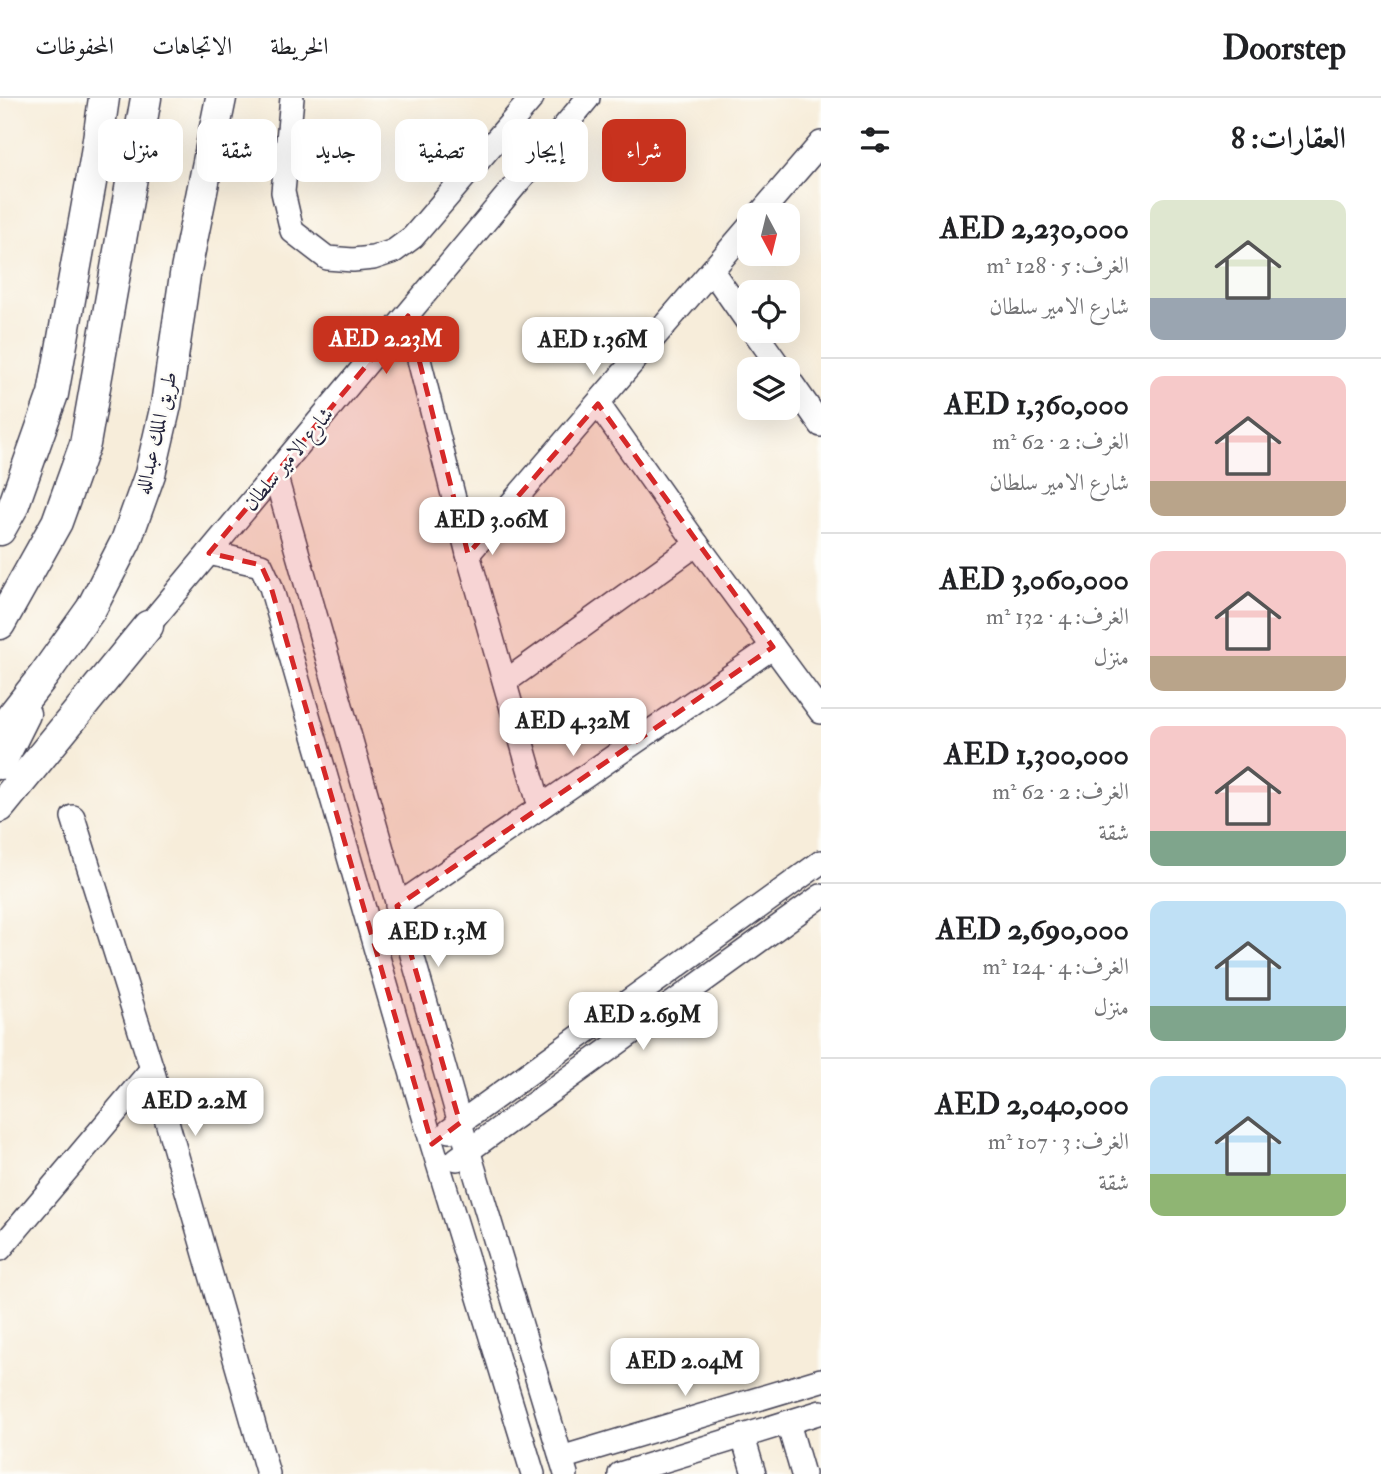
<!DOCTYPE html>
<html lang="ar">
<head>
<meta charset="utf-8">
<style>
  :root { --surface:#fff; --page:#f6f6f6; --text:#202124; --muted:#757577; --line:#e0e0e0; --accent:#c8321e }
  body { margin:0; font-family:"IM FELL Double Pica",Amiri,serif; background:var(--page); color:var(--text); direction:rtl; height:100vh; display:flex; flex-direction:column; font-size:26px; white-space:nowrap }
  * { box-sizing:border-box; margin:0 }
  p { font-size:23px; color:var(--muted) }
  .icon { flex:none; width:38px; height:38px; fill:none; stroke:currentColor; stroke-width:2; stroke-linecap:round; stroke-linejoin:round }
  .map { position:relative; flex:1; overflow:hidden; direction:ltr }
  .details { display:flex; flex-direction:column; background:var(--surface); width:560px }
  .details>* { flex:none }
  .guide { position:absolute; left:21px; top:21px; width:665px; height:63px; direction:rtl; display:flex; gap:14px }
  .needle { width:46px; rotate:173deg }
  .buttons { position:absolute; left:737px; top:105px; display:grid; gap:14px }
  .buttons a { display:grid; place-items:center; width:63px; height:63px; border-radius:14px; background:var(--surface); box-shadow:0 7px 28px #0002; font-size:35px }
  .price { position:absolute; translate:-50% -60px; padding:0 16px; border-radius:14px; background:#fff; color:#222; font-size:23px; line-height:46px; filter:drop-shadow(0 2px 4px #0008) }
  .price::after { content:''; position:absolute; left:50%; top:42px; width:21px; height:16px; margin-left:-10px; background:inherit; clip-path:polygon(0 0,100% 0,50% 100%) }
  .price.on { background:var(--accent); color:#fff }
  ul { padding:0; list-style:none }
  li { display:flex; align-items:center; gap:21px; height:175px; padding:0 35px }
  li+li { border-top:2px solid var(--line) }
  li span { display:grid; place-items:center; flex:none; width:196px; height:140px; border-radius:14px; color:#555 }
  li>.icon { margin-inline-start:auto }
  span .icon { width:84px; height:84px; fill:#fffc; stroke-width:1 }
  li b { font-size:30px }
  h2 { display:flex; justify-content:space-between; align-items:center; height:84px; padding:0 35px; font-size:30px }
  .pill { padding:0 24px; border-radius:14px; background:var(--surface); box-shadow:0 7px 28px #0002; font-size:24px; line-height:63px }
  .pill.on { background:var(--accent); color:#fff }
  header { display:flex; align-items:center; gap:42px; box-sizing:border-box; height:98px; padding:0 35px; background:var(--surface); border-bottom:2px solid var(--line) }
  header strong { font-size:33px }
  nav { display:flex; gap:38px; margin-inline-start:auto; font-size:24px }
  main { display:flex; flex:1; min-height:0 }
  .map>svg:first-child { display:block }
</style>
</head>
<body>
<header>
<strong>Doorstep</strong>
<nav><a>الخريطة</a><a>الاتجاهات</a><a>المحفوظات</a></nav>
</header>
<main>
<section class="details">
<h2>العقارات: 8<svg class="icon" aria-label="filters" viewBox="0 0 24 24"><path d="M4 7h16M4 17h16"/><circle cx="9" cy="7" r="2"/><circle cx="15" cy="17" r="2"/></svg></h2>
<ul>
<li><span style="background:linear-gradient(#dfe7d0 70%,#9aa5b1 0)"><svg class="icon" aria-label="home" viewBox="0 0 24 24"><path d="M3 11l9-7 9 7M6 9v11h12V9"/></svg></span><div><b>AED 2,230,000</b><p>الغرف: 5 · 128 m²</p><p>شارع الامير سلطان</p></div></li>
<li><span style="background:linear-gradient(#f6c9c9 75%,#b9a48a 0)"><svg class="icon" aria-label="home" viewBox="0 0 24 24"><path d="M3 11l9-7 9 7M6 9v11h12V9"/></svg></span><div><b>AED 1,360,000</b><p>الغرف: 2 · 62 m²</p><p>شارع الامير سلطان</p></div></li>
<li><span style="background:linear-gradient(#f6c9c9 75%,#b9a48a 0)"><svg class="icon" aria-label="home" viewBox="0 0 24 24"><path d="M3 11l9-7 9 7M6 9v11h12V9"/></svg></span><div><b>AED 3,060,000</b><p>الغرف: 4 · 132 m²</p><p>منزل</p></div></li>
<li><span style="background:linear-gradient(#f6c9c9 75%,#7fa58c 0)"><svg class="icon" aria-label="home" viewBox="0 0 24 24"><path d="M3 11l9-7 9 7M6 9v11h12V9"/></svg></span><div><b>AED 1,300,000</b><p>الغرف: 2 · 62 m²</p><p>شقة</p></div></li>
<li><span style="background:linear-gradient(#bfe0f5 75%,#7fa58c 0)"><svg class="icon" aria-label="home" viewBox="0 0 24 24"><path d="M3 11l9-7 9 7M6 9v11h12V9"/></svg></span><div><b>AED 2,690,000</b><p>الغرف: 4 · 124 m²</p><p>منزل</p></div></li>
<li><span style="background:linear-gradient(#bfe0f5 70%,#8fb573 0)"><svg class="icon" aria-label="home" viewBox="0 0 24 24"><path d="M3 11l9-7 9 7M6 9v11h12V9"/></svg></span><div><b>AED 2,040,000</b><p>الغرف: 3 · 107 m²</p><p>شقة</p></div></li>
</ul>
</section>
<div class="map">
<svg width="821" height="1376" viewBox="0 0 821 1376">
  <rect width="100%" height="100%" fill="#fdfcf7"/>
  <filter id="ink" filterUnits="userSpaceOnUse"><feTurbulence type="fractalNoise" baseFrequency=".0143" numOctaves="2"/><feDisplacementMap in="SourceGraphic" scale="14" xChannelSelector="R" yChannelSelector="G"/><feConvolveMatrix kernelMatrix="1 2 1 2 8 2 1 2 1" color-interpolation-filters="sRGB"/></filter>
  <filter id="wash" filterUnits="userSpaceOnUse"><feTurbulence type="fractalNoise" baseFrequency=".00686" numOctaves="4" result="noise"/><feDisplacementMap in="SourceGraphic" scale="28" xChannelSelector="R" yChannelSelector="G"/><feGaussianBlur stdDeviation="1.57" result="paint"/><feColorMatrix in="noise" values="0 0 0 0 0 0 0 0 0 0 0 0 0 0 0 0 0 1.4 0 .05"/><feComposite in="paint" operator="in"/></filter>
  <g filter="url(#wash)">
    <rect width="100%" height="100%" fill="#f7edda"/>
  </g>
  <g filter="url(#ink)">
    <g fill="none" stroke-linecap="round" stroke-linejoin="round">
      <defs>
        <g id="minor">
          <path d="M292,0L283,94L292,133L327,160L353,162L373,160L394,153L413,139L532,0"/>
          <path d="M759,117L821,45"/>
          <path d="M712,173L749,226"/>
          <path d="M408,218L468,456L540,709"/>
          <path d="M754,233L781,271"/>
          <path d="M788,280L821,327"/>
          <path d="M598,306L697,446L821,614"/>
          <path d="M275,376L460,1025L566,1376"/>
          <path d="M209,455L261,467L271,489L432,1046L533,1376"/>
          <path d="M468,456L749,129"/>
          <path d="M148,528L588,0"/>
          <path d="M505,584L697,446"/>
          <path d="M73,719L152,971L268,1376"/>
          <path d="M397,808L773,549"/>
          <path d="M449,1033L821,764"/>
          <path d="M457,1061L821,798"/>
          <path d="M0,1151L152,971"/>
          <path d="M788,1325L803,1376"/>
          <path d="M743,1339L754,1376"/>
          <path d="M561,1360L821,1282"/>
          <path d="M620,1376L821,1314"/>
        </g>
        <g id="major">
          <path d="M0,432L13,409L53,296L95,62L104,0"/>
          <path d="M0,526L57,424L85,346L146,0"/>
          <path d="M0,633L44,577L91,511L126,443L150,376L166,307L185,177L221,0"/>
          <path d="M0,666L25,616"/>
          <path d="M0,709L148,528"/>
        </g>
      </defs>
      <!-- minor casing -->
      <use href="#minor" stroke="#424053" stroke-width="26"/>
      <!-- major casing -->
      <use href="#major" stroke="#424053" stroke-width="33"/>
      <!-- minor -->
      <use href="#minor" stroke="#fff" stroke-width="23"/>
      <!-- major -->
      <use href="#major" stroke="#fff" stroke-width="30"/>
    </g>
  </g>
  <!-- marked area -->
  <path fill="#d62828" fill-opacity="0.2" stroke="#d62828" stroke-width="5" stroke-dasharray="14 9" stroke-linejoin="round" d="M408,218L468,456L598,306L773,549L397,808L460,1025L432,1046L271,489L261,467L209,455Z"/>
  <g text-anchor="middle" stroke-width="5" stroke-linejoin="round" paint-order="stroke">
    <!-- street labels -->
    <g font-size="21" fill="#22223b" stroke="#fdfcf7">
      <text transform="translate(156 335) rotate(-77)" y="7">طريق الملك عبدالله</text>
      <text transform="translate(288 361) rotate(-50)" y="7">شارع الامير سلطان</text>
    </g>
  </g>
</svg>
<div class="buttons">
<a><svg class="needle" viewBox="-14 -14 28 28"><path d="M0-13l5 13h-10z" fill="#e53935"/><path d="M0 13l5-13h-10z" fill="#757577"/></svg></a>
<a><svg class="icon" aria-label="locate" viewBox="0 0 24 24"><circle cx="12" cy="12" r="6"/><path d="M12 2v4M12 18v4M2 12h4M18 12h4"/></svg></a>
<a><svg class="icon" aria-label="layers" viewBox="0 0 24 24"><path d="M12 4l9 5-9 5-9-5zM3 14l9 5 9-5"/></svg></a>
</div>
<b class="price on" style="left:386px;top:278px">AED 2.23M</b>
<b class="price" style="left:593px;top:279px">AED 1.36M</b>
<b class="price" style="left:492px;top:459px">AED 3.06M</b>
<b class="price" style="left:573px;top:660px">AED 4.32M</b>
<b class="price" style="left:438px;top:871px">AED 1.3M</b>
<b class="price" style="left:643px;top:954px">AED 2.69M</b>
<b class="price" style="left:195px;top:1040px">AED 2.2M</b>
<b class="price" style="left:685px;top:1300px">AED 2.04M</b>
<div class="guide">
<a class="pill on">شراء</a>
<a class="pill">إيجار</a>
<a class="pill">تصفية</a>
<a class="pill">جديد</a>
<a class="pill">شقة</a>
<a class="pill">منزل</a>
</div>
</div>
</main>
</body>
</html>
